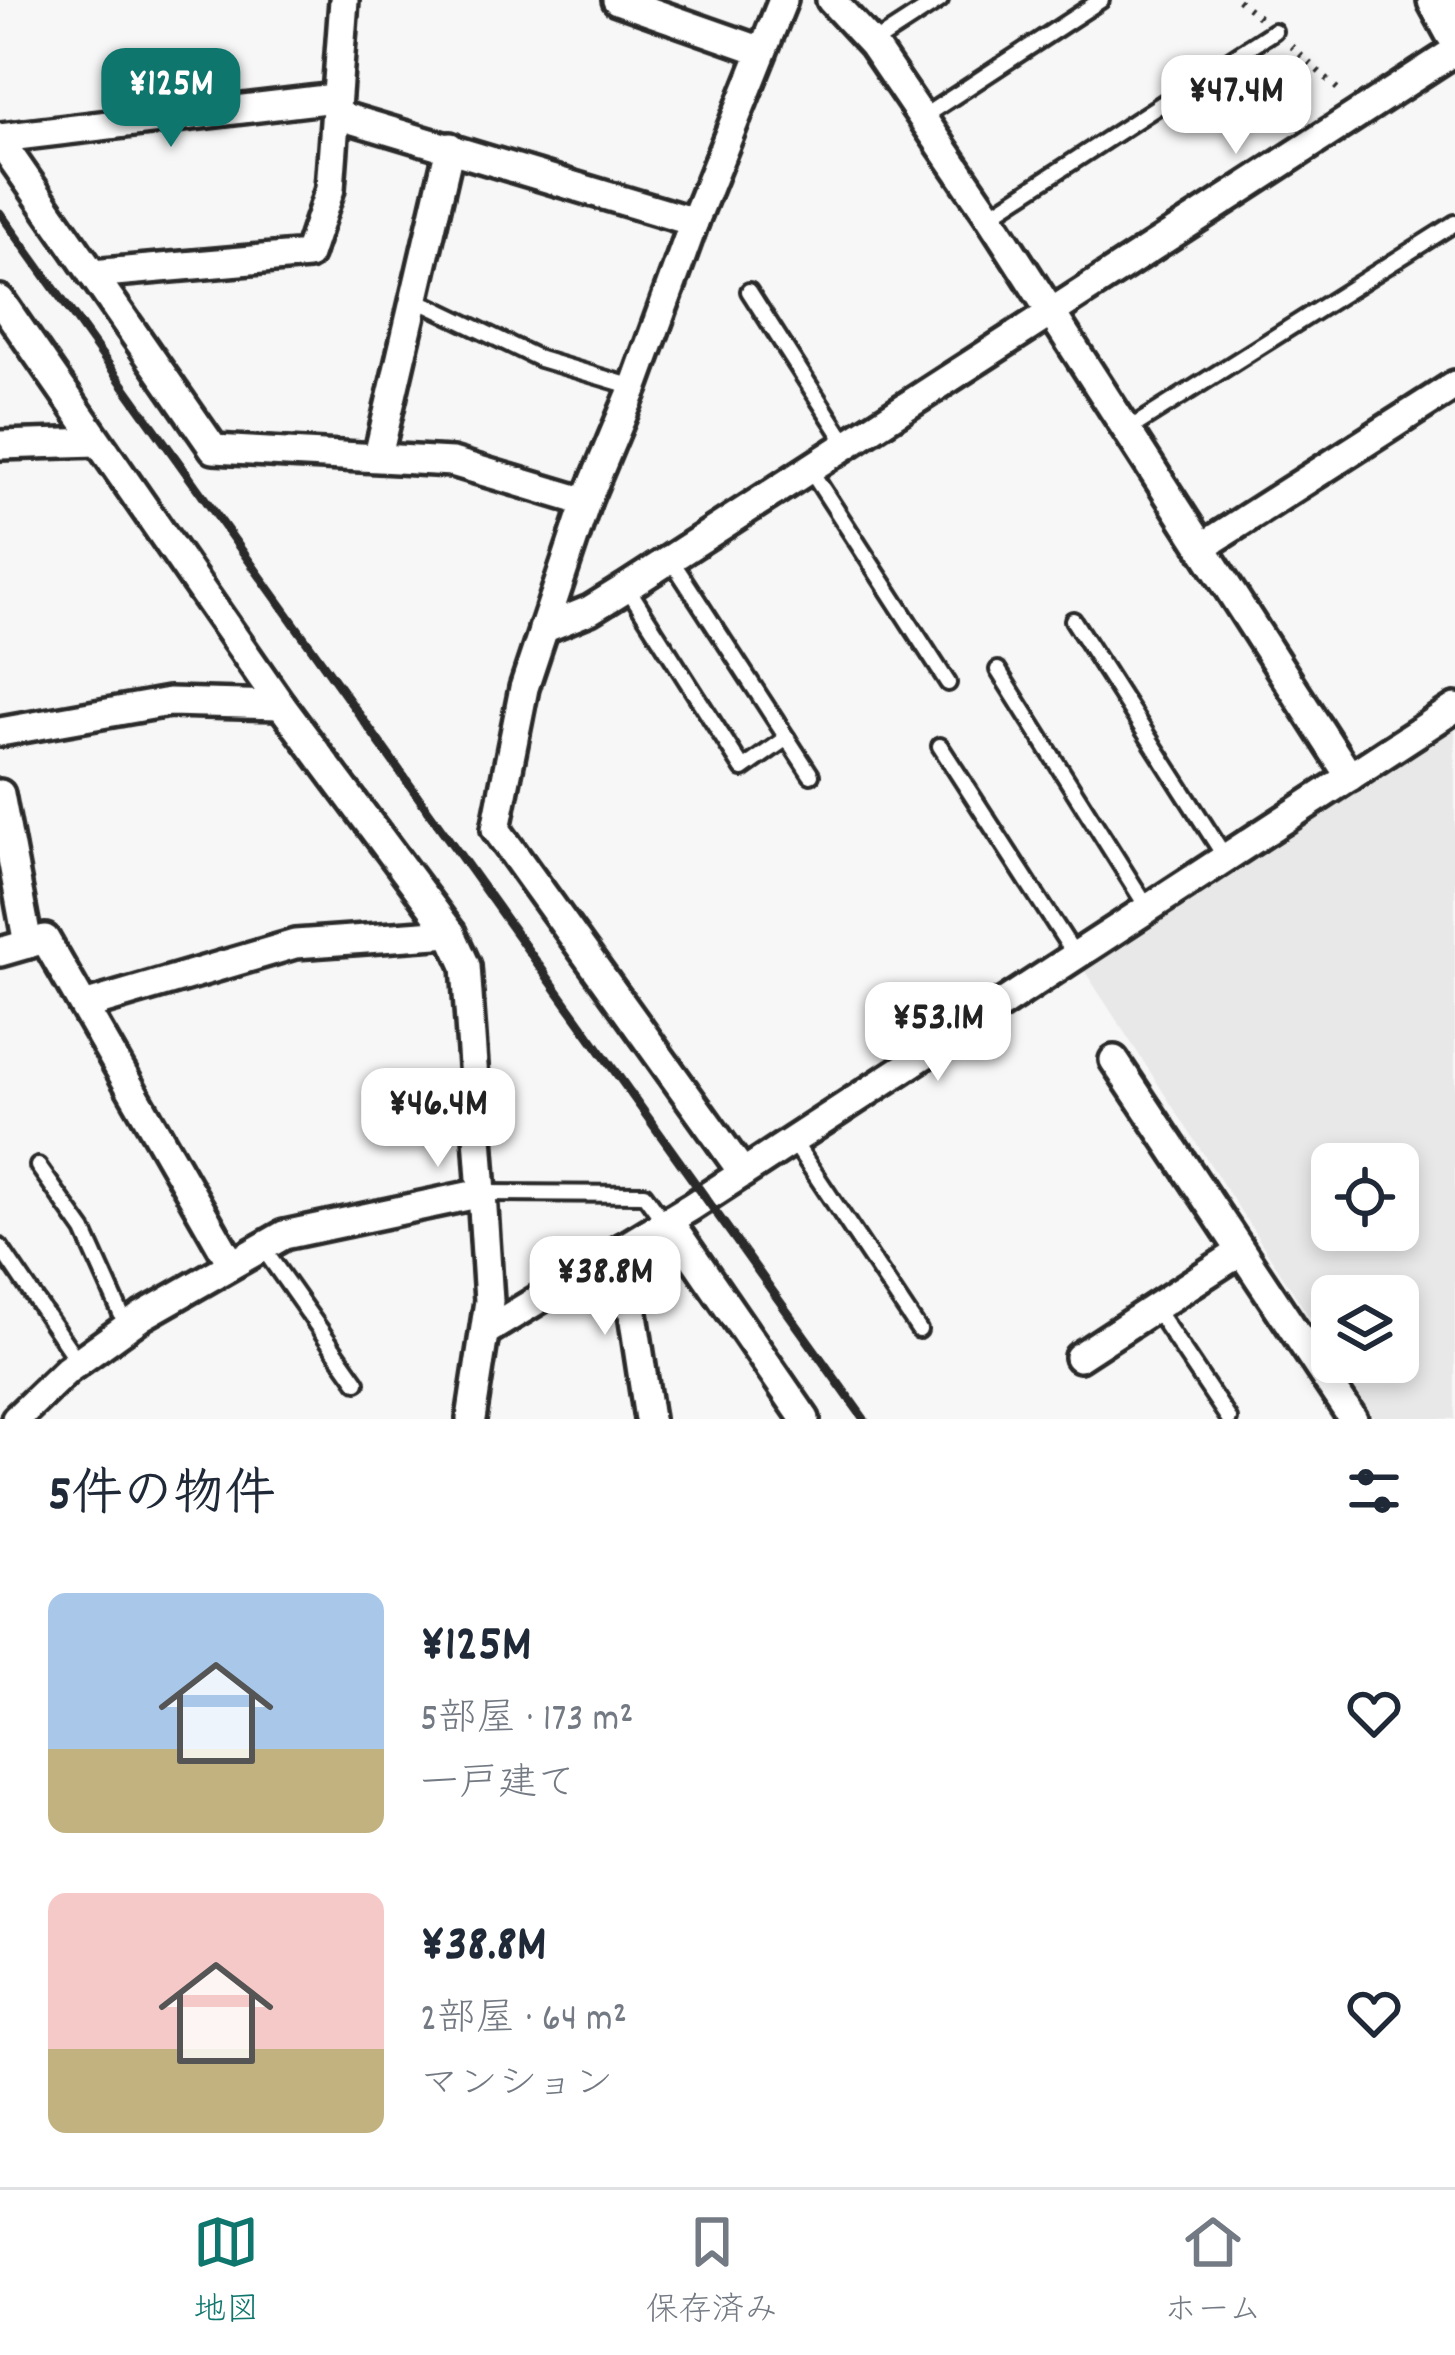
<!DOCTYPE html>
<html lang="ja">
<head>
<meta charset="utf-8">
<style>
  :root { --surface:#fff; --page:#f6f6f7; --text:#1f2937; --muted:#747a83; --line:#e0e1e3; --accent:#0f766e }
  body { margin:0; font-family:Dekko,"Klee One",sans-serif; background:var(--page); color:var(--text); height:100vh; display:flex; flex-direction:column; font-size:45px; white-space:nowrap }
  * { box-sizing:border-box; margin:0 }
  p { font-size:39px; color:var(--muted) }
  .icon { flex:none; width:66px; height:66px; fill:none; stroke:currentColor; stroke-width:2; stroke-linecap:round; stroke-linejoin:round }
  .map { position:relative; height:1419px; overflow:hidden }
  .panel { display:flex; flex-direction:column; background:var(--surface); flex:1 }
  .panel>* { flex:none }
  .controls { position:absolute; left:1311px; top:1143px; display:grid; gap:24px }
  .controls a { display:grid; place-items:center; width:108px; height:108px; border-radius:18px; background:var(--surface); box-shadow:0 6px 18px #0003; font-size:60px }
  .price { position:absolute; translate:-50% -102px; padding:0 27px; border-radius:24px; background:#fff; color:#222; font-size:39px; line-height:78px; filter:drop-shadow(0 3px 6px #0008) }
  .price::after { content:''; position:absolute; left:50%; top:72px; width:36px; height:27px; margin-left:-18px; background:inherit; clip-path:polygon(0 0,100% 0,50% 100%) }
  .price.current { background:var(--accent); color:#fff }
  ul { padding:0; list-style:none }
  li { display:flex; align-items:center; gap:36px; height:300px; padding:0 48px }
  li span { display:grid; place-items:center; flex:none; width:336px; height:240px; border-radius:18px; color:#555 }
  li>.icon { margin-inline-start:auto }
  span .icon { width:144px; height:144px; fill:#fffc; stroke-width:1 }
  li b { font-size:51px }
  h2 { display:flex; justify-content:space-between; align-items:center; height:144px; padding:0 48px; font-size:51px }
  .tab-bar { display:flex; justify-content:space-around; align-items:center; height:168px; border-top:3px solid var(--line); background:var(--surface); font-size:33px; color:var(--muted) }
  .tab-bar a { display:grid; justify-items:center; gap:6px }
  .tab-bar .current { color:var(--accent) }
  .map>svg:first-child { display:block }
</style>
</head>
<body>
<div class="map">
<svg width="1455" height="1419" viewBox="0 0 1455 1419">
  <rect width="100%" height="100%" fill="#f7f7f7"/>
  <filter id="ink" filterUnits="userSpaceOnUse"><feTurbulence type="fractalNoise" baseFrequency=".00833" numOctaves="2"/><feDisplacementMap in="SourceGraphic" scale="24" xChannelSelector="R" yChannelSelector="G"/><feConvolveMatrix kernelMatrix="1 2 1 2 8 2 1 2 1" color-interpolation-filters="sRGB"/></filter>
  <g filter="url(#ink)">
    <!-- built -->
    <path fill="#e8e8e8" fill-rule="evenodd" d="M1455,726V1419H1375L1338,1362H1398V1296H1332V1352L1084,970ZM1332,1164H1398V1230H1332Z"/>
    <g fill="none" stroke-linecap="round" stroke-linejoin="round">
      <defs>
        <g id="lane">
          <path d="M872,44L940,0"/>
          <path d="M921,118L1101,0"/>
          <path d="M989,216L1274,31"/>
          <path d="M749,291L846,443"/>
          <path d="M415,299L540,359L634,387"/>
          <path d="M1126,431L1455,223"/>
          <path d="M809,468L948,683"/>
          <path d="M670,558L811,775"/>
          <path d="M627,587L743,769L787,738"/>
          <path d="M1073,620L1225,857"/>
          <path d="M998,670L1147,907"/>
          <path d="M940,746L1075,955"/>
          <path d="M793,1141L919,1330"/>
          <path d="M38,1166L84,1231L127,1327"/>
          <path d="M482,1193L644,1194L665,1223"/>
          <path d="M0,1247L78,1362"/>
          <path d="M262,1247L357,1382"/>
          <path d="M1154,1307L1229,1419"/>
        </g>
        <g id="street">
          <path d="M617,0L762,51"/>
          <path d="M831,0L872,44L989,216L1350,777"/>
          <path d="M337,115L694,222"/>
          <path d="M0,138L334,98"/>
          <path d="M0,141L214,449L452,462L586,502"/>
          <path d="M92,274L308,255L330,189L344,0"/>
          <path d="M0,300L281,705L451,933L466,966L482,1193"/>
          <path d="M0,445L97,442"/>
          <path d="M378,456L450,147"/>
          <path d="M1202,547L1455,385"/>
          <path d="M543,629L590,610L627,587L1455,51"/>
          <path d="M0,732L169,702L281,705"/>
          <path d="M0,794L28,944"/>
          <path d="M0,952L45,939L231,1263"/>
          <path d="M84,1006L295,944L451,933"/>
          <path d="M1114,1060L1353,1419"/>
          <path d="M743,1173L496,829L524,688L586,502L634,387L694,222L783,0"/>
          <path d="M668,1220L805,1419"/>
          <path d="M623,1248L649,1419"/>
          <path d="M488,1330L691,1207L1455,708"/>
          <path d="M1079,1357L1240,1252"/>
          <path d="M16,1419L67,1370L142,1316L284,1235L482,1193L489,1301L471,1419"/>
        </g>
        <path id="secondary" d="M1438,0L1455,31"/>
      </defs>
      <!-- lane casing -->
      <use href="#lane" stroke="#2b2b2b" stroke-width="22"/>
      <!-- street casing -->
      <use href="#street" stroke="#2b2b2b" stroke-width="36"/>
      <!-- secondary casing -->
      <use href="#secondary" stroke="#2b2b2b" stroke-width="48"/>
      <!-- path -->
      <g stroke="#2b2b2b" stroke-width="6" stroke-dasharray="3 9" stroke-linecap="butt">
        <path d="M1238,0L1259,17"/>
        <path d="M1291,46L1343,94"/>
      </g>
      <!-- lane -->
      <use href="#lane" stroke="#fff" stroke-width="14"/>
      <!-- street -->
      <use href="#street" stroke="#fff" stroke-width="27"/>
      <!-- secondary -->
      <use href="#secondary" stroke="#fff" stroke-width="39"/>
      <!-- rail -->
      <path stroke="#2b2b2b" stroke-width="9" d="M0,213L864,1419"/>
    </g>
  </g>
</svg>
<div class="controls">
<a><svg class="icon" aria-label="locate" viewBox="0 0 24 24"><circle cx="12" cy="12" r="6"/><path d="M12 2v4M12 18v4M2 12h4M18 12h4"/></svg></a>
<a><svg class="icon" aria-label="layers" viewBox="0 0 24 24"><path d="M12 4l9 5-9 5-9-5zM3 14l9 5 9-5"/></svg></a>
</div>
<b class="price current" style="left:171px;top:150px">¥125M</b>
<b class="price" style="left:1236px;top:157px">¥47.4M</b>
<b class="price" style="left:938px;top:1084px">¥53.1M</b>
<b class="price" style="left:438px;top:1170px">¥46.4M</b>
<b class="price" style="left:605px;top:1338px">¥38.8M</b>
</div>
<section class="panel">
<h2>5件の物件<svg class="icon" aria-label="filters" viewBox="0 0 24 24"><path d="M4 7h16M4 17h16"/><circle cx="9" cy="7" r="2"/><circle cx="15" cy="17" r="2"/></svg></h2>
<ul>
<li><span style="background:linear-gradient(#a9c7e8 65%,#c2b280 0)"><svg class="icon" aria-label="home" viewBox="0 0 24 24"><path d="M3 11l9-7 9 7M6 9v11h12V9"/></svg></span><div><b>¥125M</b><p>5部屋 · 173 m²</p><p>一戸建て</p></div><svg class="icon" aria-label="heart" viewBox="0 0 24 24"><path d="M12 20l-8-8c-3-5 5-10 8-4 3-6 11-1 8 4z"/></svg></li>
<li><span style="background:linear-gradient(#f6c9c9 65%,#c2b280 0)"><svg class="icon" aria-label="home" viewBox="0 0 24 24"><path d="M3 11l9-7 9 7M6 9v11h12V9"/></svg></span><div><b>¥38.8M</b><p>2部屋 · 64 m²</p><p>マンション</p></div><svg class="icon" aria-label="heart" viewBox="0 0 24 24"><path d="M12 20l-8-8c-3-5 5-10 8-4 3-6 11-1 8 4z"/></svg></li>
</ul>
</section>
<nav class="tab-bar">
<a class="current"><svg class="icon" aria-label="map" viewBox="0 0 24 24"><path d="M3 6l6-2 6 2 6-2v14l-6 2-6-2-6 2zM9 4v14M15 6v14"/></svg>地図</a>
<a><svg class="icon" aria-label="saved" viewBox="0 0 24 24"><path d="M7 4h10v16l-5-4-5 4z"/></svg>保存済み</a>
<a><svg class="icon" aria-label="home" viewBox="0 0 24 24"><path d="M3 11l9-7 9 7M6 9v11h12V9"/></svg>ホーム</a>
</nav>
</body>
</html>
